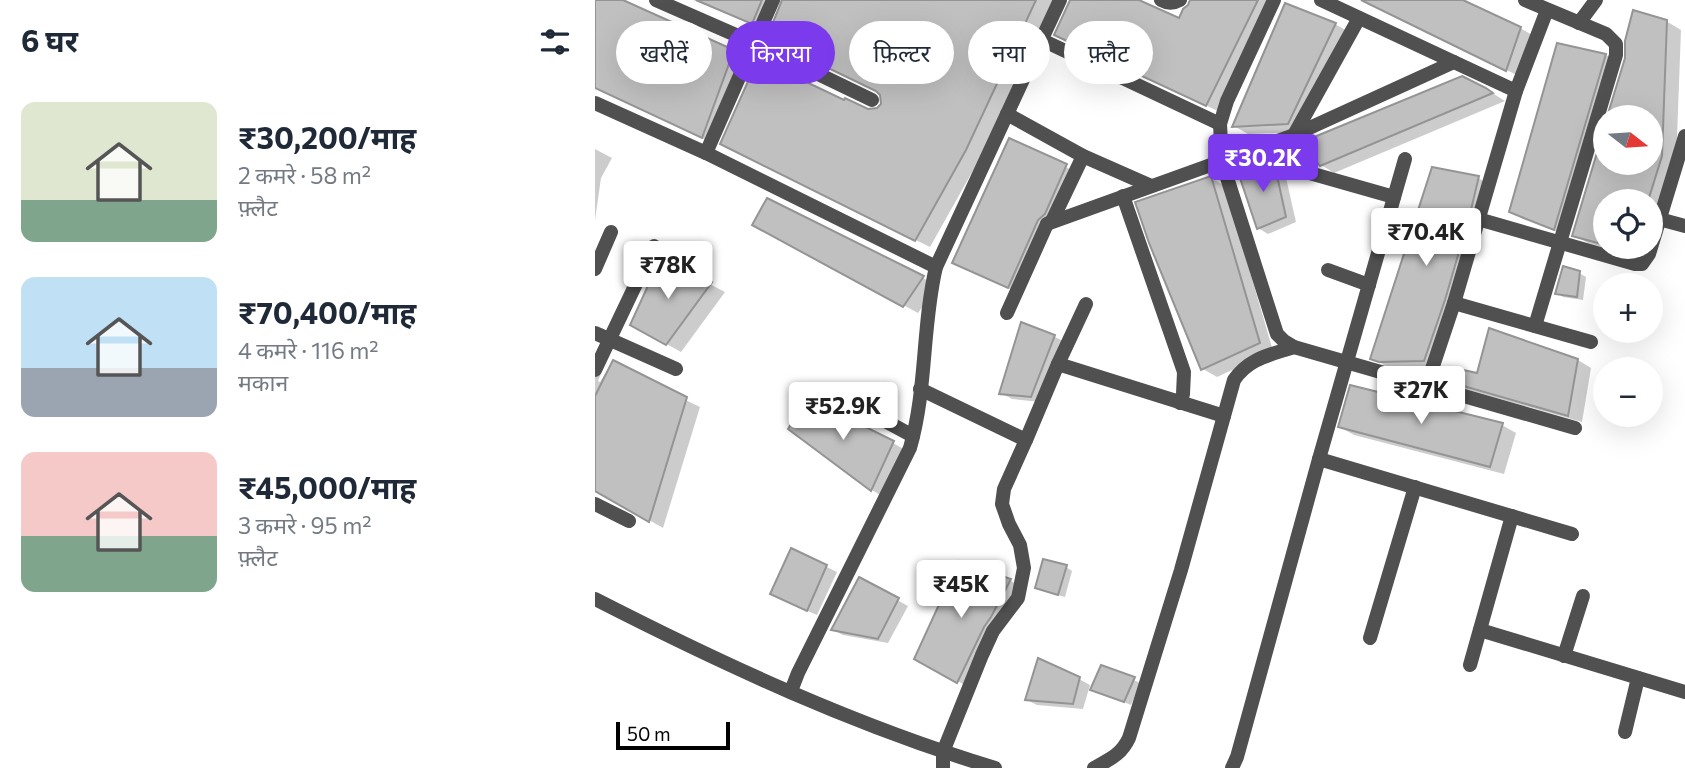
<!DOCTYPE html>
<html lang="hi">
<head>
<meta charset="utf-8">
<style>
  :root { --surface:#fff; --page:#f6f6f7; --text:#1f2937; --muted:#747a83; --accent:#7c3aed }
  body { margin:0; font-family:Commissioner,"Noto Sans Devanagari",sans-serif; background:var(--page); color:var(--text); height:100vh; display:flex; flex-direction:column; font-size:26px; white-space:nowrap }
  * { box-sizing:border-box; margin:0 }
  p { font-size:23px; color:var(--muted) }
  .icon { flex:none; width:38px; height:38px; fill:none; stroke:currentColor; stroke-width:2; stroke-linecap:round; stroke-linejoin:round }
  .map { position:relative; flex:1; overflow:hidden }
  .details { display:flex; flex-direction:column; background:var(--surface); width:595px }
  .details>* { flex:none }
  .guide { position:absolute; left:21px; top:21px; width:665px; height:63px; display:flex; gap:14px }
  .needle { width:46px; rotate:107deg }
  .buttons { position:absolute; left:998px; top:105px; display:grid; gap:14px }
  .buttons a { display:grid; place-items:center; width:70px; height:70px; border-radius:50%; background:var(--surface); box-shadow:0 7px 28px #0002; font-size:35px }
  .scale { position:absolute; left:21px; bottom:18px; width:114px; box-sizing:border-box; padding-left:7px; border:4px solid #000; border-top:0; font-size:19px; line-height:24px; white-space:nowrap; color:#000; -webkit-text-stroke:5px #fff; paint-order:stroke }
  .price { position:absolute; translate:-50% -60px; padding:0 16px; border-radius:7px; background:#fff; color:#222; font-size:23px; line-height:46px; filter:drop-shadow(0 2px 4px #0008) }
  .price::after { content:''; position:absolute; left:50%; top:42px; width:21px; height:16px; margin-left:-10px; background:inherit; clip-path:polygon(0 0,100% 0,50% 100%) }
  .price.current { background:var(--accent); color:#fff }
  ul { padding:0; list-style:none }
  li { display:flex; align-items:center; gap:21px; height:175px; padding:0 21px }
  li span { display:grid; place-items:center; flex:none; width:196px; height:140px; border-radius:14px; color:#555 }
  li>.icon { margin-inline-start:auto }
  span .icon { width:84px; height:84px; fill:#fffc; stroke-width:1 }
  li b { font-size:30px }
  h2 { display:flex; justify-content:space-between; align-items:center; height:84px; padding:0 21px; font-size:30px }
  .tag { padding:0 24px; border-radius:32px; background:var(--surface); box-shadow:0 7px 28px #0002; font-size:24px; line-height:63px }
  .tag.current { background:var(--accent); color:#fff }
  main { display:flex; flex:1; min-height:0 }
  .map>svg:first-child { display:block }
</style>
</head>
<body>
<main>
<section class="details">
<h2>6 घर<svg class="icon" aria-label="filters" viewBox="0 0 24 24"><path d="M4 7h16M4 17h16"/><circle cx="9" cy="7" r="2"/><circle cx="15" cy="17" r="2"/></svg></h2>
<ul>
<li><span style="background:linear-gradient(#dfe7d0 70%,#7fa58c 0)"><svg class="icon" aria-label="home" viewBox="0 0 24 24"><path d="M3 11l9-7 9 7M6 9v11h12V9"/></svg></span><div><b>₹30,200/माह</b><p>2 कमरे · 58 m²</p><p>फ़्लैट</p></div></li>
<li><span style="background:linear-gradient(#bfe0f5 65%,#9aa5b1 0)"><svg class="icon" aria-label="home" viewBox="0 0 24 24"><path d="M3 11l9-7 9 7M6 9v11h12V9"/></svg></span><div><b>₹70,400/माह</b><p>4 कमरे · 116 m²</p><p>मकान</p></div></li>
<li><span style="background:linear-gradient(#f6c9c9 60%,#7fa58c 0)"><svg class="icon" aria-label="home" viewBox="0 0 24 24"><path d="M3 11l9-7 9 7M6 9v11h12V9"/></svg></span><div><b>₹45,000/माह</b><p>3 कमरे · 95 m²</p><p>फ़्लैट</p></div></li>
</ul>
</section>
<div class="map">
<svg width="1090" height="768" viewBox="0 0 1090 768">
  <rect width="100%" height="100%" fill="#fff"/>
  <!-- shadow -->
  <g fill="#0003" fill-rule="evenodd">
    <path d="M0,0H25L138,52L152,60L121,145L0,87Z"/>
    <path d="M98,0H188L184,3L172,30Z"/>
    <path d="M189,0H464L385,158L335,247L141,152L250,102L279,111L288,104V98Z"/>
    <path d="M477,0H540L584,20L595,5L596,0H681L625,112L475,42Z"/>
    <path d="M767,0H864L925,28L939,36L926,77Z"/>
    <path d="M1071,21L1086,30L1081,164L1051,260L993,243L979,235L1010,163H1055V117H1014L1032,58ZM1010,201H1055V247H1010Z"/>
    <path d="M740,24L754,32L707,132L653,134L639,126Z"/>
    <path d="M964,45L1011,55L1025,63L973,236L930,220L916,211Z"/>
    <path d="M891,89L910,101L739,173L725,164Z"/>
    <path d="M415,140L485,174L457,228L427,295L359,262Z"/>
    <path d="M0,149L17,158L6,178L0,220Z"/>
    <path d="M678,163L689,169L701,222L673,234L663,228Z"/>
    <path d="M616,178L630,186L678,351L622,377L608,369Z"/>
    <path d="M883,178L897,186L844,368L800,369L791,366L777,358Z"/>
    <path d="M172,200L328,278L342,286L323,313L173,232Z"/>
    <path d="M67,259L130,292L86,352L37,325Z"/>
    <path d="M984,273L991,277L988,300L968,297L962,293Z"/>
    <path d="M427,324L460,337L470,342L446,402L417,399L406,393Z"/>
    <path d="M0,355L11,361L3,381L5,382L16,364L105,407L68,528L0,489Z"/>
    <path d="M983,360L996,368L987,422L867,388L853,380Z"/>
    <path d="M907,425L921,433L909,474L759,435L745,427Z"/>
    <path d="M195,429L298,443L312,451L290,498L277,490Z"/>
    <path d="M197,550L242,572L222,615L187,600Z"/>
    <path d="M365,563L416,581L429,589L403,635L377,689L335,666Z"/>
    <path d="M471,567L477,571L470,597L448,591L442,588Z"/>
    <path d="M264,579L313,606L293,643L248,635L238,630Z"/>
    <path d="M507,668L546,683L536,705L497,689Z"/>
    <path d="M484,679L495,685L488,709L442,705L432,700Z"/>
  </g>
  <!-- building -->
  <g fill="#c0c0c0" stroke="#949494" stroke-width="2">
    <path d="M0,0H28L139,50L107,138L0,88Z"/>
    <path d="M101,0H167L157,24Z"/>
    <path d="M187,0H441L371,150L320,241L125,144L163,59L249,100L250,98L273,109L282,108L286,104L285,95L281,91L196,50L172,37Z"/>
    <path d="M475,0H544L584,18L588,9L593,5L595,0H663L611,106L459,35Z"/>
    <path d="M766,0H868L926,27L911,71Z"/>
    <path d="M690,3L741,23L693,124L637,127Z"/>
    <path d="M1038,10L1072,20L1067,156L1053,201H1010V245L977,236L1010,126V163H1055V117H1012L1030,58V41Z"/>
    <path d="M962,43L1011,54L959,230L914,212Z"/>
    <path d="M867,76L891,88L898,93L725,166L707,142Z"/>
    <path d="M414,138L472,164L450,214L443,220L413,288L357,263Z"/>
    <path d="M679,162L691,217L662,229L643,172Z"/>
    <path d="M837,167L884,176L875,214L850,300L829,361L784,362L775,359Z"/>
    <path d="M616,176L665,343L606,370L554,243L540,202Z"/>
    <path d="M172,198L329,276L308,307L157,225Z"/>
    <path d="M66,257L117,282L71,345L35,325Z"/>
    <path d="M968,266L985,271L982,297L960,294Z"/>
    <path d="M426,322L460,335L436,397L404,394Z"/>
    <path d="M894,328L983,359L973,416L851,381L855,367L882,373Z"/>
    <path d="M18,360L92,397L54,522L0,491V396Z"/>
    <path d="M755,385L908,423L895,467L743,427Z"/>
    <path d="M212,398L299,441L276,491L193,429Z"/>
    <path d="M196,548L232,565L212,611L175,594Z"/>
    <path d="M448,559L472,565L463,595L440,588Z"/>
    <path d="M364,561L416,579L396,617L389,627L362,683L319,659Z"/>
    <path d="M264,577L304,598L283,639L236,630Z"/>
    <path d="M443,658L485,677L478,704L430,700Z"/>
    <path d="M506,665L540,677L529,702L495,690Z"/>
  </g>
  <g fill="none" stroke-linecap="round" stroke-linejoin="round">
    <!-- minor -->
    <g stroke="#505050" stroke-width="14">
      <path d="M61,0L159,43L277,100"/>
      <path d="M566,0C573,4 578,4 585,0"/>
      <path d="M679,0L632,101L625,124L627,162L682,334L689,341L699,347L980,428"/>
      <path d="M726,0L921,91"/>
      <path d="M930,0L1011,34L1021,44V55L940,326"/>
      <path d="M984,23L1001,0"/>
      <path d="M447,40L625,124"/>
      <path d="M0,103L111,153L341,267"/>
      <path d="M412,114L488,156L556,186"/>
      <path d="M699,135L764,18"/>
      <path d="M111,153L178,0"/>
      <path d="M704,170L799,197"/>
      <path d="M528,196L589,372L588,394L585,403"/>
      <path d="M883,219L1040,264H1047L1054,254L1090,136"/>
      <path d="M1064,219L1090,226"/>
      <path d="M452,224L699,135L859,62"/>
      <path d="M0,269L16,232"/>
      <path d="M733,270L774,285"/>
      <path d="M859,303L996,342"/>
      <path d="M412,313L452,224L457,221L488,156"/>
      <path d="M0,333L81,369"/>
      <path d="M463,364L629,416"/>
      <path d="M0,370L59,246"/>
      <path d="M831,387L859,303L921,91L952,10"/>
      <path d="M231,389L318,436"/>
      <path d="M325,389L431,440L463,364L491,304"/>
      <path d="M724,459L977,534"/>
      <path d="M0,504L34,521"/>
      <path d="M0,599C129,665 261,726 400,768"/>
      <path d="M885,630L1090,692"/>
      <path d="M775,638L820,487"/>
      <path d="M969,656L988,596"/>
      <path d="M875,665L917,516"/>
      <path d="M196,691L203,673L315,448C332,389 327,326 341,267L465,0"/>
      <path d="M1030,732L1043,678"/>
      <path d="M348,768V752L387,655L398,631L423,598L429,568L425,545L414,524L407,504L409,489L431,440"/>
      <path d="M499,768C515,759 526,755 534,738L586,570L639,380C654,358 675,355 699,347"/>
      <path d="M637,768L642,757L724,459L810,159"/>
    </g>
  </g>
</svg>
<div class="buttons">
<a><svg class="needle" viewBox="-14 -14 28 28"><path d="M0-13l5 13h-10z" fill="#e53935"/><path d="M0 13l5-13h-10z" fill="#747a83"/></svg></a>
<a><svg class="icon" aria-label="locate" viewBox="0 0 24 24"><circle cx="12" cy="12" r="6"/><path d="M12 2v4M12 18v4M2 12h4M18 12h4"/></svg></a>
<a>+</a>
<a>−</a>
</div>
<div class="scale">50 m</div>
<b class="price current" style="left:668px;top:194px">₹30.2K</b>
<b class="price" style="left:831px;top:268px">₹70.4K</b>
<b class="price" style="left:73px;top:301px">₹78K</b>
<b class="price" style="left:826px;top:426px">₹27K</b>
<b class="price" style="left:248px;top:442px">₹52.9K</b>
<b class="price" style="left:366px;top:620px">₹45K</b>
<div class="guide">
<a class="tag">खरीदें</a>
<a class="tag current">किराया</a>
<a class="tag">फ़िल्टर</a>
<a class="tag">नया</a>
<a class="tag">फ़्लैट</a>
</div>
</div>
</main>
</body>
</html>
